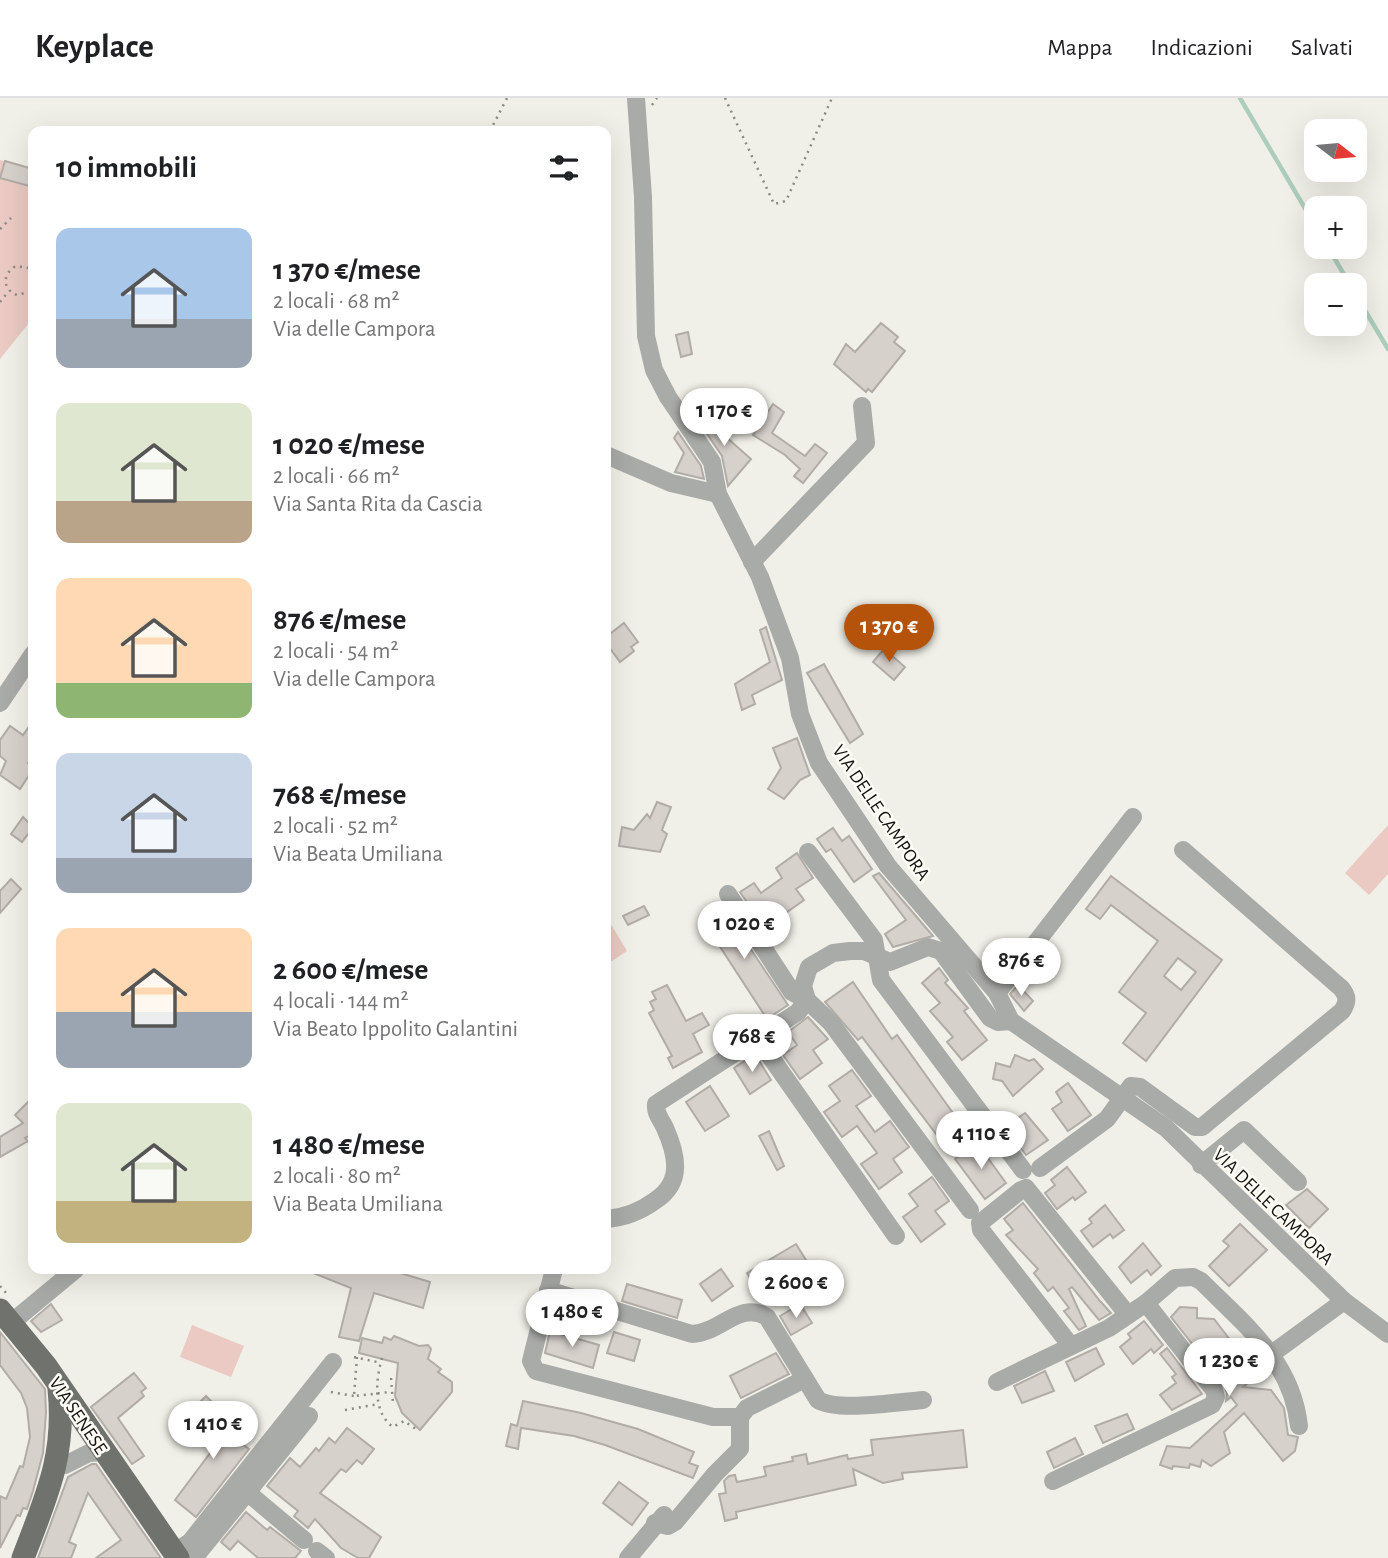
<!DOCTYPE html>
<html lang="it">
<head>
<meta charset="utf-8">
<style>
  :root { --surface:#fff; --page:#f6f6f6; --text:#202124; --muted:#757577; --line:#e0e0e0; --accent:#b45309 }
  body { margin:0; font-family:"Alegreya Sans",sans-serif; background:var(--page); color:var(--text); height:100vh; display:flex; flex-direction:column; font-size:26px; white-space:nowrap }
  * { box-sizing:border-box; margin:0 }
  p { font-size:23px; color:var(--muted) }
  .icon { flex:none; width:38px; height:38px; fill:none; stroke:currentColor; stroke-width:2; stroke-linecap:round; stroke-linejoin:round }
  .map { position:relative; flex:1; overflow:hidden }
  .side { position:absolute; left:28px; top:28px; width:583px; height:1148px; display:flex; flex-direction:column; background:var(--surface); border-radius:14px; box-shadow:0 7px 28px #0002 }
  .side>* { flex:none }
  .needle { width:46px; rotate:106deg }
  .buttons { position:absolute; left:1304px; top:21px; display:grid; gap:14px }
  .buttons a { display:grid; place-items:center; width:63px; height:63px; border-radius:14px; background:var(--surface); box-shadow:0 7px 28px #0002; font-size:35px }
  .price { position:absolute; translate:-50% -60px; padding:0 16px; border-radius:24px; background:#fff; color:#222; font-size:23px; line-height:46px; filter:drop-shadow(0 2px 4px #0008) }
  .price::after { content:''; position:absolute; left:50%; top:42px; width:21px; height:16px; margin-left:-10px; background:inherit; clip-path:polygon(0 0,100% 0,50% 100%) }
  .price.on { background:var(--accent); color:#fff }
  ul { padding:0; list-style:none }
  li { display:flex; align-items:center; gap:21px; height:175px; padding:0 28px }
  li span { display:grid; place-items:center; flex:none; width:196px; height:140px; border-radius:14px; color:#555 }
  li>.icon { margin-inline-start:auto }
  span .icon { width:84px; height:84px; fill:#fffc; stroke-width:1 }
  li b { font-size:30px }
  h2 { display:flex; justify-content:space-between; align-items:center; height:84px; padding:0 28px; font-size:30px }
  header { display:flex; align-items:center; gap:42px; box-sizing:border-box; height:98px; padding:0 35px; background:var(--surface); border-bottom:2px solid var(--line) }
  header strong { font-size:33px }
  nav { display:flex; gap:38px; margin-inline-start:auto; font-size:24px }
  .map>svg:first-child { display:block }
</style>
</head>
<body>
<header>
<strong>Keyplace</strong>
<nav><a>Mappa</a><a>Indicazioni</a><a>Salvati</a></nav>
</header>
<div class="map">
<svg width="1388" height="1460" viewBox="0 0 1388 1460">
  <rect width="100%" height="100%" fill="#f1f0e8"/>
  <!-- green -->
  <g fill="#eacac2">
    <path d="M0,62L33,71V220L0,261Z"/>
    <path d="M1388,727V776L1369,797L1345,775Z"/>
    <path d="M606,818L627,853L606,867Z"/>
    <path d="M192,1227L244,1248L231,1279L180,1259Z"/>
  </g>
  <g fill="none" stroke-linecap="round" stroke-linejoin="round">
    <!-- stream -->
    <g stroke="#aecebd" stroke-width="4.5">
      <path d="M1240,0L1316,129"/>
      <path d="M1328,149L1350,187"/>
      <path d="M1354,194L1388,251"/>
    </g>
  </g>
  <!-- building -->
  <g fill="#d7d1cc" stroke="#b2aca7" stroke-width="2" fill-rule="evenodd">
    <path d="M5,63L33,71V89L0,80Z"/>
    <path d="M881,225L898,239L894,244L905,253L872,294L868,291L866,294L834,266L846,246L855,254Z"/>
    <path d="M688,234L692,256L681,259L676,237Z"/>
    <path d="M686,301L695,315L697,313L751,361L728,388L722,358L684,302Z"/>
    <path d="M773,306L784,314L772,335L805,358L815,346L827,355L803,385L794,378L800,371L785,357L753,337Z"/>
    <path d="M678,334L701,368L704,381L675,374L684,355L674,340Z"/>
    <path d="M624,525L638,544L631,549L634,553L620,564L606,545L609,543L606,539Z"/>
    <path d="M766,529L782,582L752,597L755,606L742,612L735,586L770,564L760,532Z"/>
    <path d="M884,551L905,569L894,582L873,564Z"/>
    <path d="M824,566L863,636L850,645L807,575Z"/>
    <path d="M33,623V657L28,665L33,671L20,691L0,677L6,663L0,658V642L10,628L23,637Z"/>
    <path d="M797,640L810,677L800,682L784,701L768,691L781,670L773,650Z"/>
    <path d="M657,704L671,709L662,732L667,736L660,754L619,748L622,729L634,732L647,716L650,720Z"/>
    <path d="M23,719L33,729L22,744L11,736Z"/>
    <path d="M833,730L842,743L849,738L872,771L854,784L831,751L826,754L817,741Z"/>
    <path d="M797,755L813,780L796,791L804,802L776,822L769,811L758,820L740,794L754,785L761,795L782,780L776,770Z"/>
    <path d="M879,775L933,838L893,849L885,836L906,822L873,778Z"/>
    <path d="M1111,778L1222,862L1146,963L1123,945L1146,915L1119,894L1158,843L1111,807L1100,821L1086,811ZM1178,860L1196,874L1181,892L1164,878Z"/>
    <path d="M11,781L21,791L0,815V793Z"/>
    <path d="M720,805L788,907L767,921L700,818Z"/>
    <path d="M644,808L649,817L628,827L623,818Z"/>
    <path d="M939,870L948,882L945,885L968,910L964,913L987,942L962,962L947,944L953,939L930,913L940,905L922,885Z"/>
    <path d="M853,884L892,941L897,937L963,1029L943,1045L862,939L858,942L825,904Z"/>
    <path d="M667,887L686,923L702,915L709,927L693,936L702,954L673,970L668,960L672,958L649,915L654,912L650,904L656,901L652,894Z"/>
    <path d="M1018,887L1033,903L1024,913L1010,896Z"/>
    <path d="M808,919L828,941L813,952L822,965L800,981L783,957L797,947L788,934Z"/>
    <path d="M755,956L771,982L750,996L734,970Z"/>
    <path d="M1015,957L1029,963L1034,961L1043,971L1013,998L1002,983L993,981L996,965L1010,969Z"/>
    <path d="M852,972L871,998L856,1008L875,1034L890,1023L909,1049L893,1061L902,1074L879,1091L861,1066L877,1055L857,1028L842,1039L824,1014L840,1003L829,988Z"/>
    <path d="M1068,985L1091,1017L1068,1033L1052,1011L1062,1004L1056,994Z"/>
    <path d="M710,988L729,1018L705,1033L686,1004Z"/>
    <path d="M33,999V1036L25,1040L28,1043L0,1059V1039L23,1025L15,1017Z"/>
    <path d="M1025,1015L1048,1042L1026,1057L1005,1029Z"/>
    <path d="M769,1033L784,1068L777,1072L759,1038Z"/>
    <path d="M977,1045L1006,1085L985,1101L955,1061Z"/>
    <path d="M1067,1069L1086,1094L1075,1102L1073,1099L1057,1111L1045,1095L1055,1087L1051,1082Z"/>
    <path d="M932,1079L949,1103L935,1113L945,1126L921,1144L903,1119L918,1108L909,1096Z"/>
    <path d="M1307,1091L1328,1111L1309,1130L1286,1107Z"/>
    <path d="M1023,1105L1100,1203L1111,1215L1099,1222L1072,1189L1069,1191L1086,1228L1079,1232L1064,1213L1069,1210L1053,1189L1048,1193L1034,1175L1038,1171L1006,1137L1013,1132L1004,1121Z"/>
    <path d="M1105,1107L1124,1132L1113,1140L1110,1136L1093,1149L1081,1133L1092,1125L1089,1121Z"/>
    <path d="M1240,1126L1267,1152L1229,1188L1209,1168L1229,1148L1223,1143Z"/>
    <path d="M1143,1145L1161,1168L1151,1177L1147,1172L1131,1185L1119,1169Z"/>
    <path d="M796,1146L809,1167L760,1197L747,1175Z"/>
    <path d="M303,1171H387L430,1184L423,1210L374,1195L359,1243L339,1239L351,1190Z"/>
    <path d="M721,1171L733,1188L712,1203L700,1186Z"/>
    <path d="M627,1186L682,1202L677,1220L622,1203Z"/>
    <path d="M51,1206L62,1222L41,1234L31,1223Z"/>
    <path d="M800,1206L812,1225L791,1237L780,1218Z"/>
    <path d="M1180,1209L1197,1210V1220L1214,1221L1234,1247L1232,1288L1255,1257L1266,1270L1243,1289L1271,1292L1284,1310L1288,1337L1298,1339L1295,1353L1283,1363L1244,1315L1224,1334L1230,1355L1211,1368L1202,1362L1200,1369L1190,1366L1189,1370L1173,1368L1172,1371L1160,1367L1167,1348L1190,1350L1237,1307L1231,1299L1226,1303L1227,1295L1223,1285L1171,1219Z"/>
    <path d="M1144,1223L1163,1247L1154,1255L1151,1251L1133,1266L1120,1249L1131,1240L1128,1236Z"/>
    <path d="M550,1233L599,1247L593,1270L545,1255Z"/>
    <path d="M0,1234L45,1291L46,1315L43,1355L33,1393L27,1411L23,1410L20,1418L17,1417L0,1450V1398L6,1401L20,1368L23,1369L30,1339L27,1310L21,1295L0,1267Z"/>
    <path d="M614,1234L640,1242L634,1263L607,1255Z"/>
    <path d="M394,1238L419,1248L428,1247L431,1251L428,1261L441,1271L438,1274L452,1284V1294L420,1332L402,1315L395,1298L398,1265L359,1255L362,1240L382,1245L384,1239L391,1242Z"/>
    <path d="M1096,1250L1104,1266L1075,1283L1066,1264Z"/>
    <path d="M1167,1250L1202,1296L1172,1312L1160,1297L1176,1285L1172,1279L1176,1276L1160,1256Z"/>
    <path d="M776,1255L789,1276L741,1300L730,1278Z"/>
    <path d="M1045,1273L1054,1293L1022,1305L1014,1288Z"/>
    <path d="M134,1275L146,1290L141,1294L144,1298L118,1320L144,1358L132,1366L91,1309Z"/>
    <path d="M206,1298L233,1326L229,1330L234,1340L249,1351L196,1419L175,1402L216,1347L201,1333L211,1323L198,1306Z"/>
    <path d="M523,1303L581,1315L638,1331L694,1354L689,1365L698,1368L693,1380L605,1347L574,1338L521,1330L518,1351L506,1348L511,1326L517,1328Z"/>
    <path d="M1127,1316L1134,1331L1103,1345L1095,1328Z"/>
    <path d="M347,1330L374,1351L362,1366L357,1362L346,1374L341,1371L320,1395L381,1439L369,1460H358L341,1450L315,1421L308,1430L294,1418L298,1413L267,1388L290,1360L300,1369L316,1350L319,1353L329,1340L335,1345Z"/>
    <path d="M963,1332L967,1369L902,1375L903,1381L883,1385L853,1371L856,1387L736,1414L737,1420L725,1423L719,1396L726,1395L724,1383L729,1378L735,1377L737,1384L766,1378L764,1369L793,1363L792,1359L806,1356L808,1366L847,1357L848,1361L873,1357L871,1342Z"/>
    <path d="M1075,1340L1083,1356L1054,1370L1047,1354Z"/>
    <path d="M92,1366H96L161,1460H96L121,1442L88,1395L69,1444L76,1447L71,1460H38L68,1379Z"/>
    <path d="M619,1384L648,1405L632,1427L603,1405Z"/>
    <path d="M246,1414L267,1432L270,1429L301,1453L295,1460H258L238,1443L230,1452L221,1444Z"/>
  </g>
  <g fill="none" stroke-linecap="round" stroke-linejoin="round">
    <!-- path -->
    <g stroke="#8a8984" stroke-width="2.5" stroke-dasharray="2 5" stroke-linecap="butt">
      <path d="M725,0L774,106L786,103L832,0"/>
      <path d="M652,7L657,0"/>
      <path d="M490,33L507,0"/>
      <path d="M0,131L11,120"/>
      <path d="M28,170L33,164"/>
      <path d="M33,176L28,170L16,168C2,176 2,191 17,197L29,194L33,188"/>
      <path d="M0,204L9,193"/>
      <path d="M0,1188L7,1196"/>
      <path d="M354,1259L377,1264"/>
      <path d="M357,1259L354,1298L390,1294"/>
      <path d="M382,1260C376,1281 372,1314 393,1329L404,1323L419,1333"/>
      <path d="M391,1280L393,1305"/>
      <path d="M331,1294L354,1298"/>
      <path d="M345,1312L379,1306"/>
    </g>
    <!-- minor -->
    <g stroke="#a9aba8" stroke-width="18">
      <path d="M636,0L643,99L646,238L654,272L668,299L712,364L718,396L760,479L790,560L800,616L819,665L888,768L997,895L1011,923L1166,1030L1344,1203L1388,1236"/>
      <path d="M606,357L671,385L718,396"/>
      <path d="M752,464L866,345L862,308"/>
      <path d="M0,605L33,556"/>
      <path d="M808,754L874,842L881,882L1023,1072"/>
      <path d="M728,796L792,894L807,902L831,925L970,1112"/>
      <path d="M997,895L1133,719"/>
      <path d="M758,941L896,1138"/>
      <path d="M1201,1067L1244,1032L1298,1084"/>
      <path d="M1040,1070L1107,1021L1131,988L1140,989L1195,1029H1202L1342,913C1348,904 1348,898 1341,890L1183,752"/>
      <path d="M606,1121C624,1120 641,1113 656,1102C683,1084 677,1057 665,1030C661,1021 655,1016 656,1006L798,914L807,902L803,888L809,869L833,855L850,853H864L890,864L928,849L941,853L990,920L998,924L1011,923"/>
      <path d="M554,1171L531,1263L536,1273L713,1319H740"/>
      <path d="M548,1192L692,1236C720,1235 740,1202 767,1219L818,1302C838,1314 898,1304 923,1302"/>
      <path d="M11,1225L76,1171"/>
      <path d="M1071,1248L981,1132L980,1125L1021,1092L1026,1090L1128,1217"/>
      <path d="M1273,1255L1344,1203"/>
      <path d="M997,1284L1109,1230L1146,1205L1175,1180L1193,1179L1201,1183C1245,1227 1292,1263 1299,1328"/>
      <path d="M65,1367L89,1355L104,1354"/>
      <path d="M1053,1383L1212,1307L1216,1299L1214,1292L1146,1205"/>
      <path d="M247,1394L304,1442"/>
      <path d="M655,1425L668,1428L675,1424L715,1376L740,1351V1319L747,1310L805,1281"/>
      <path d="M317,1453L326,1460"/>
      <path d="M174,1455L190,1444L333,1264"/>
      <path d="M194,1460L309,1318"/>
      <path d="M628,1460L664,1417"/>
    </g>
    <!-- major -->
    <g stroke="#6f726d" stroke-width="23">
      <path d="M0,1212L46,1268L178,1460"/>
      <path d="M23,1460C46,1399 66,1358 59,1291"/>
    </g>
  </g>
  <g text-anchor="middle" stroke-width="5" stroke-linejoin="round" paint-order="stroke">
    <!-- street labels -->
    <g font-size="19" fill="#131210" stroke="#fefdf5">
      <text transform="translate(882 714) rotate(56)" y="7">VIA DELLE CAMPORA</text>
      <text transform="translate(1274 1108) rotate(44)" y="7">VIA DELLE CAMPORA</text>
      <text transform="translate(79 1317) rotate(56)" y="7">VIA SENESE</text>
    </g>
  </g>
</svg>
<div class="buttons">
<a><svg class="needle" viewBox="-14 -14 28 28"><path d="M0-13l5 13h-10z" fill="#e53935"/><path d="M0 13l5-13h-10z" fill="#757577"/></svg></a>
<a>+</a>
<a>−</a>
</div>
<b class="price" style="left:724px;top:350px">1 170 €</b>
<b class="price on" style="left:889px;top:566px">1 370 €</b>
<b class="price" style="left:744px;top:863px">1 020 €</b>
<b class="price" style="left:1021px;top:900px">876 €</b>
<b class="price" style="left:752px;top:976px">768 €</b>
<b class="price" style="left:981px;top:1073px">4 110 €</b>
<b class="price" style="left:796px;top:1222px">2 600 €</b>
<b class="price" style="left:572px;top:1251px">1 480 €</b>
<b class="price" style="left:1229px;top:1300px">1 230 €</b>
<b class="price" style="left:213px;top:1363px">1 410 €</b>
<section class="side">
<h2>10 immobili<svg class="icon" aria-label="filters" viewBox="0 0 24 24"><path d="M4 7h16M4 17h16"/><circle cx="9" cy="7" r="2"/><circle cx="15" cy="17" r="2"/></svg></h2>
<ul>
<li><span style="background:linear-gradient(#a9c7e8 65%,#9aa5b1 0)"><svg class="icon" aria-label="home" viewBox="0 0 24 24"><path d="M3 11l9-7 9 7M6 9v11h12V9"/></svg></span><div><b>1 370 €/mese</b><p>2 locali · 68 m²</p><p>Via delle Campora</p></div></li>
<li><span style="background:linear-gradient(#dfe7d0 70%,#b9a48a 0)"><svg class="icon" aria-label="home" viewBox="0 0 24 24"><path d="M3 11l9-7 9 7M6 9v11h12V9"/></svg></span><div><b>1 020 €/mese</b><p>2 locali · 66 m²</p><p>Via Santa Rita da Cascia</p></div></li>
<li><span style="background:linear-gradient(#ffd9b3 75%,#8fb573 0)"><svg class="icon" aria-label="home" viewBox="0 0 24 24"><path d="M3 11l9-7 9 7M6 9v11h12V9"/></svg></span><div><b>876 €/mese</b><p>2 locali · 54 m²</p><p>Via delle Campora</p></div></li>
<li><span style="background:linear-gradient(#c9d6e8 75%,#9aa5b1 0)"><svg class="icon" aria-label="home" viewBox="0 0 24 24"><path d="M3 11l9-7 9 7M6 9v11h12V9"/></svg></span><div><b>768 €/mese</b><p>2 locali · 52 m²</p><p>Via Beata Umiliana</p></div></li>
<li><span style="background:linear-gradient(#ffd9b3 60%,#9aa5b1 0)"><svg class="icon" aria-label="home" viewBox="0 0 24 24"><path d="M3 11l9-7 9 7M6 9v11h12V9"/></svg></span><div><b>2 600 €/mese</b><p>4 locali · 144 m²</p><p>Via Beato Ippolito Galantini</p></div></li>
<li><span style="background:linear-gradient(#dfe7d0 70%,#c2b280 0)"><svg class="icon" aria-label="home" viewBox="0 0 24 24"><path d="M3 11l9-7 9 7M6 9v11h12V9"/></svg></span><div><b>1 480 €/mese</b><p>2 locali · 80 m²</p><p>Via Beata Umiliana</p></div></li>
</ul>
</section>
</div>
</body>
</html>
